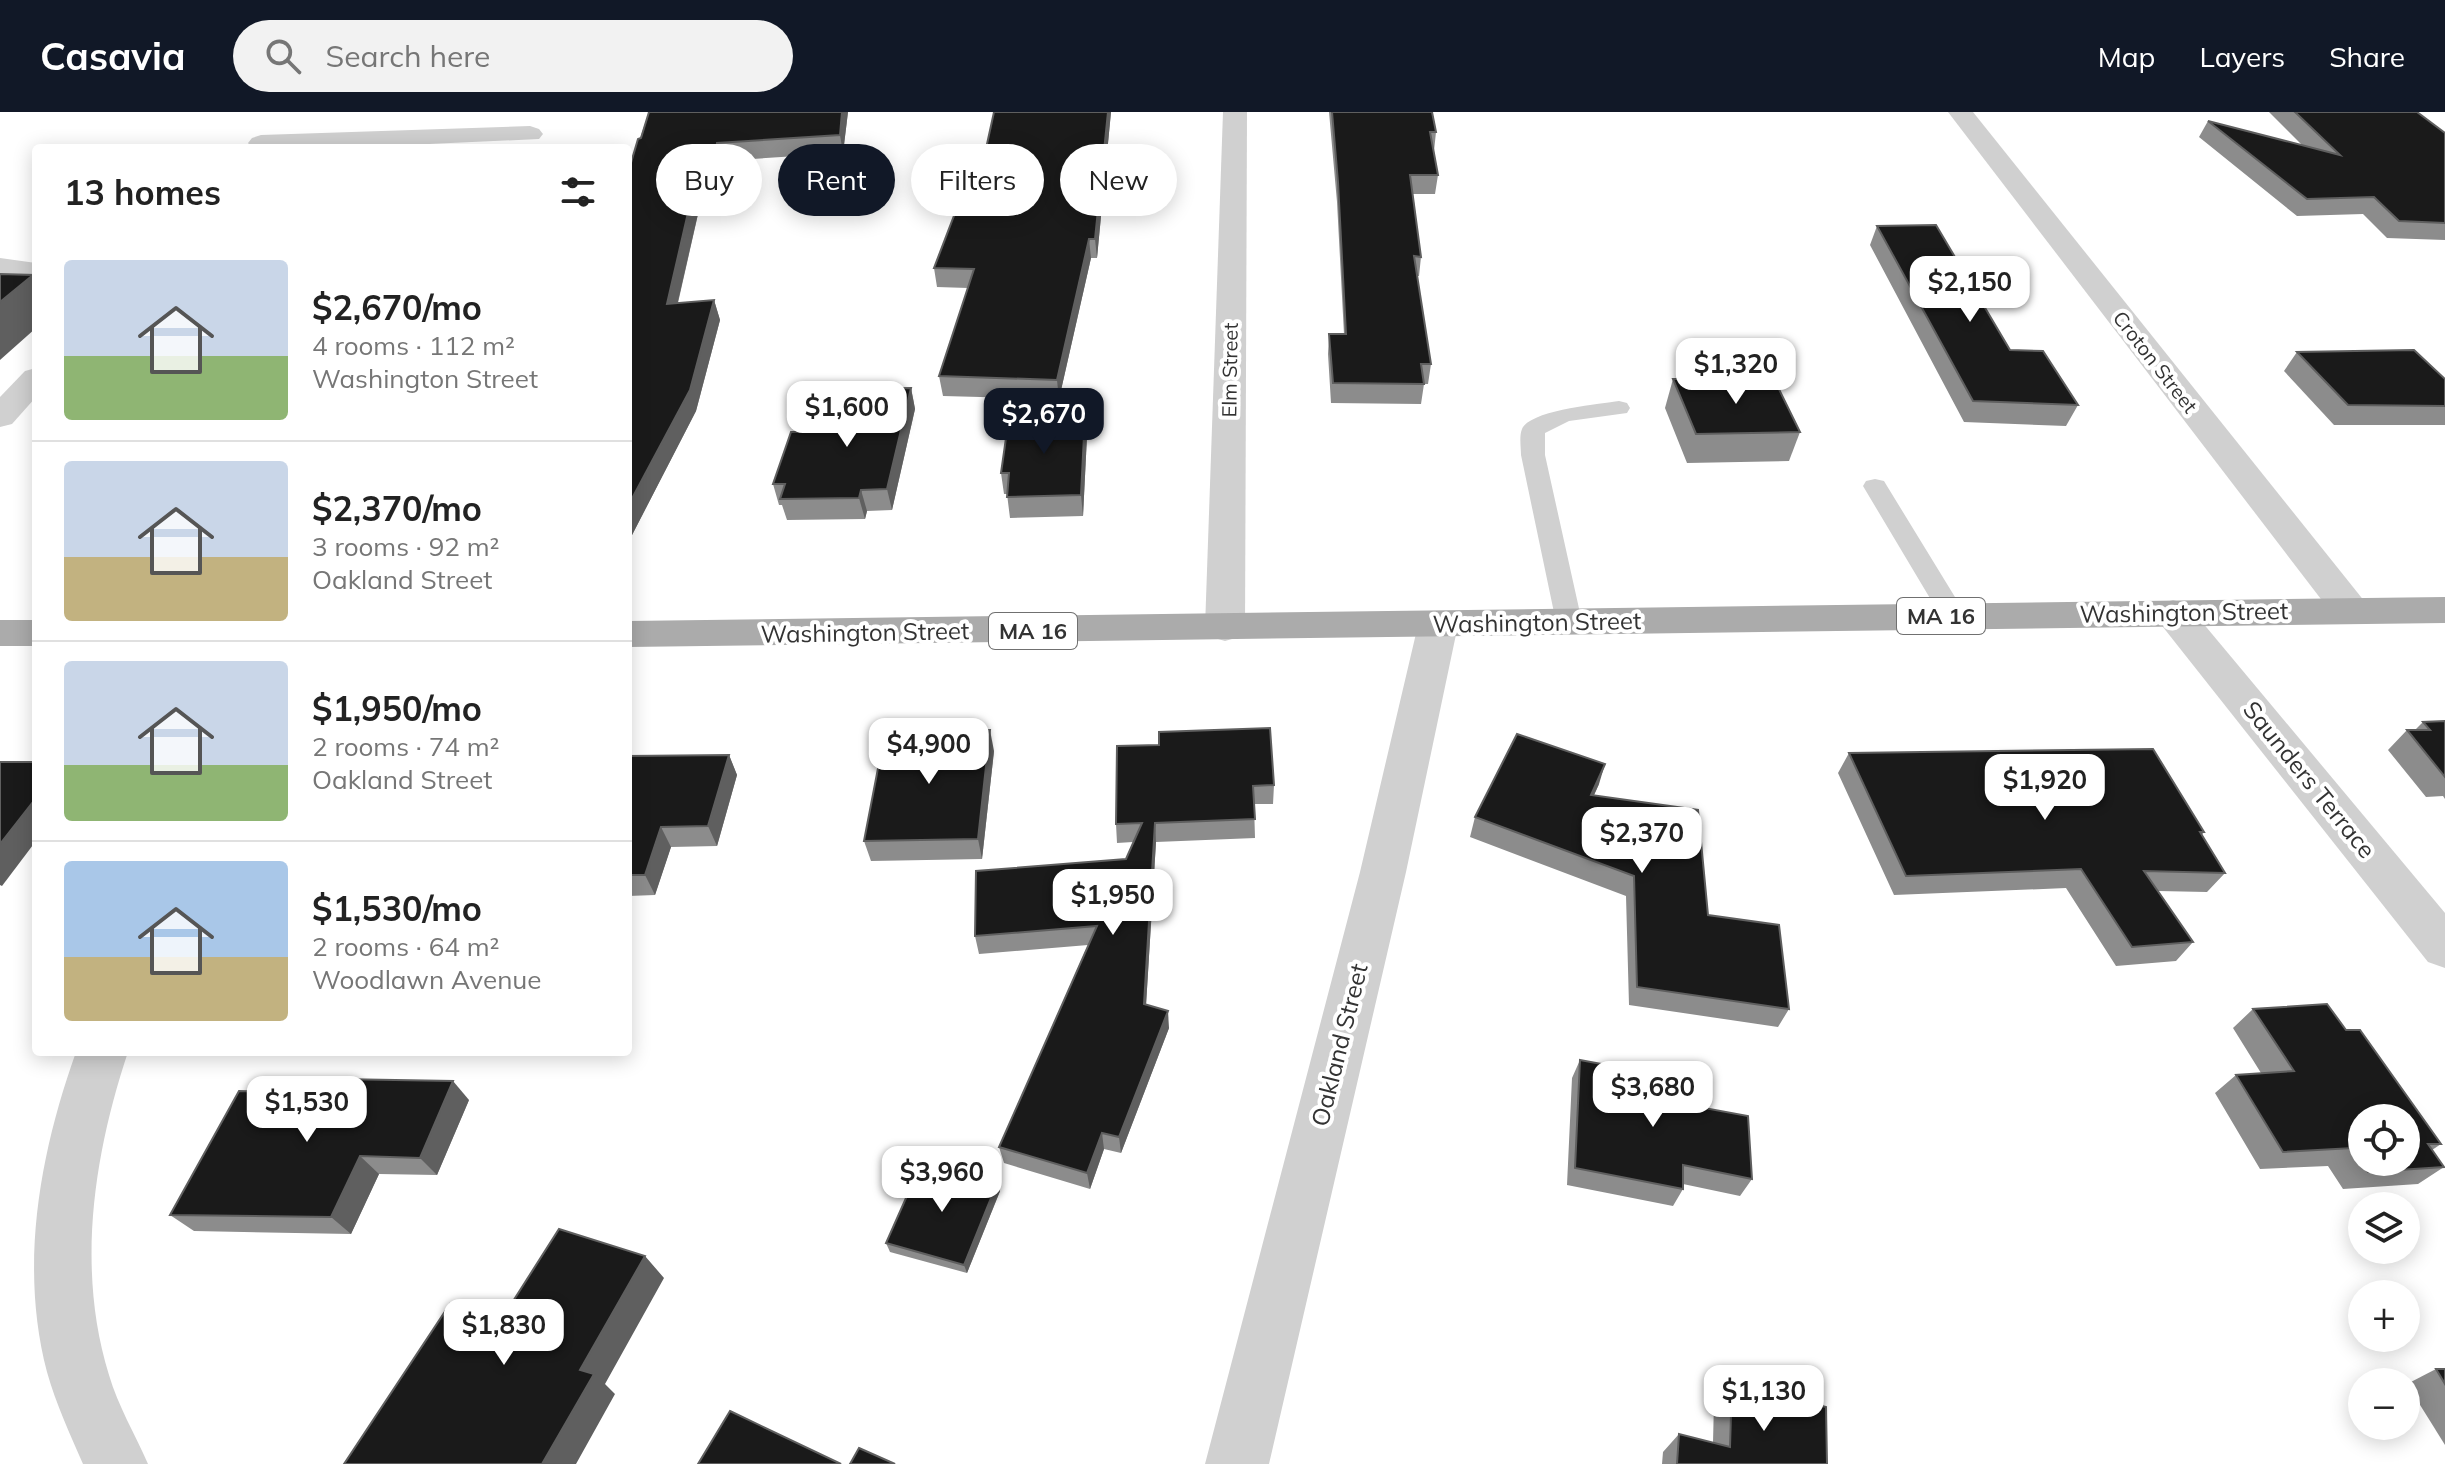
<!DOCTYPE html>
<html lang="en">
<head>
<meta charset="utf-8">
<style>
  :root { --surface:#fff; --page:#f2f2f2; --text:#222; --muted:#767676; --line:#e0e0e0; --accent:#111827 }
  body { margin:0; font-family:Mulish,sans-serif; background:var(--page); color:var(--text); height:100vh; display:flex; flex-direction:column; font-size:30px; white-space:nowrap }
  * { box-sizing:border-box; margin:0 }
  p { font-size:26px; color:var(--muted) }
  .icon { flex:none; width:44px; height:44px; fill:none; stroke:currentColor; stroke-width:2; stroke-linecap:round; stroke-linejoin:round }
  .map { position:relative; flex:1; overflow:hidden }
  .side { position:absolute; left:32px; top:32px; width:600px; height:912px; display:flex; flex-direction:column; background:var(--surface); border-radius:8px; box-shadow:0 4px 20px #0003 }
  .side>* { flex:none }
  .hud { position:absolute; left:656px; top:32px; width:760px; height:72px; display:flex; gap:16px }
  .tools { position:absolute; left:2348px; top:992px; display:grid; gap:16px }
  .tools a { display:grid; place-items:center; width:72px; height:72px; border-radius:50%; background:var(--surface); box-shadow:0 4px 20px #0003; font-size:40px }
  .price { position:absolute; translate:-50% -68px; padding:0 18px; border-radius:16px; background:#fff; color:#222; font-size:26px; line-height:52px; filter:drop-shadow(0 2px 4px #0008) }
  .price::after { content:''; position:absolute; left:50%; top:48px; width:24px; height:18px; margin-left:-12px; background:inherit; clip-path:polygon(0 0,100% 0,50% 100%) }
  .price.current { background:var(--accent); color:#fff }
  ul { padding:0; list-style:none }
  li { display:flex; align-items:center; gap:24px; height:200px; padding:0 32px }
  li+li { border-top:2px solid var(--line) }
  li span { display:grid; place-items:center; flex:none; width:224px; height:160px; border-radius:8px; color:#555 }
  li>.icon { margin-inline-start:auto }
  span .icon { width:96px; height:96px; fill:#fffc; stroke-width:1 }
  li b { font-size:34px }
  h2 { display:flex; justify-content:space-between; align-items:center; height:96px; padding:0 32px; font-size:34px }
  .tag { padding:0 28px; border-radius:36px; background:var(--surface); box-shadow:0 4px 20px #0003; font-size:28px; line-height:72px }
  .tag.current { background:var(--accent); color:#fff }
  header { display:flex; align-items:center; gap:48px; box-sizing:border-box; height:112px; padding:0 40px; background:var(--accent); color:#fff }
  header strong { font-size:38px }
  nav { display:flex; gap:44px; margin-inline-start:auto; font-size:28px }
  .search { width:560px; height:72px; background:var(--page); display:flex; align-items:center; gap:20px; box-sizing:border-box; padding:0 28px; border-radius:44px; color:var(--muted); font-size:30px }
  .map>svg:first-child { display:block }
</style>
</head>
<body>
<header>
<strong>Casavia</strong>
<div class="search"><svg class="icon" aria-label="search" viewBox="0 0 24 24"><circle cx="10" cy="10" r="6"/><path d="M15 15l6 6"/></svg>Search here</div>
<nav><a>Map</a><a>Layers</a><a>Share</a></nav>
</header>
<div class="map">
<svg width="2445" height="1352" viewBox="0 0 2445 1352">
  <rect width="100%" height="100%" fill="#fff"/>
  <g fill="none" stroke-linecap="round" stroke-linejoin="round">
    <!-- service -->
    <g fill="#d0d0d0" fill-rule="evenodd">
      <path d="M1619,289L1627,291L1630,296L1627,301L1569,309L1545,321V343L1582,510L1578,516L1569,519L1560,516L1556,510L1521,343C1521,336 1519,324 1522,317C1530,298 1600,292 1619,289Z"/>
      <path d="M1875,367L1884,369L1887,374L1966,503L1962,509L1953,512L1944,509L1940,503L1863,374L1866,369Z"/>
    </g>
    <!-- minor -->
    <g fill="#d0d0d0" fill-rule="evenodd">
      <path d="M1223,0H1247L1245,516L1239,525L1225,529L1211,525L1205,516Z"/>
      <path d="M1948,0H1973L2365,490L2370,499L2365,508L2351,512L2337,508Z"/>
      <path d="M530,14L539,17L543,22L539,27L342,36H252L248,31L252,26L261,23Z"/>
      <path d="M0,146L36,151V169L0,164Z"/>
      <path d="M36,256V285L12,312L0,315V285L25,259Z"/>
      <path d="M2173,488L2187,492L2445,801V856L2428,850L2159,510L2153,501L2159,492Z"/>
      <path d="M76,940H128C94,1042 76,1157 109,1263C118,1294 135,1322 148,1352H83C70,1322 56,1292 47,1260C19,1154 40,1041 76,940Z"/>
    </g>
    <!-- tertiary -->
    <path fill="#d0d0d0" fill-rule="evenodd" d="M1438,500L1452,504L1458,513L1406,760L1269,1352H1205L1360,760L1418,513L1424,504Z"/>
    <!-- primary -->
    <g fill="#ababab" fill-rule="evenodd">
      <path d="M2445,485V511L628,535V509Z"/>
      <rect x="0" y="508" width="36" height="26"/>
    </g>
  </g>
  <!-- wall -->
  <g fill="#8c8c8c">
    <path d="M649,0H848L843,41L722,49L721,57L708,58L678,191L714,188L720,208L696,299L631,425H628V61Z"/>
    <path d="M994,0H1111L1097,146H1091L1059,287L943,284L939,264L968,176L937,175L934,156L982,55Z"/>
    <path d="M1329,0H1432L1436,20L1434,39L1438,63L1435,82H1413L1421,145L1419,164H1417L1431,252L1428,272H1424L1421,292L1331,291L1328,242L1329,222H1344L1337,90Z"/>
    <path d="M2269,0H2417L2445,21V128L2387,126L2363,102L2297,104L2199,25L2208,9L2303,34Z"/>
    <path d="M1877,114L2010,238L2078,293L2066,314L1964,310L1870,133Z"/>
    <path d="M2297,240L2445,267V313H2334L2284,259Z"/>
    <path d="M1673,267L1800,320L1789,349L1687,351L1665,296Z"/>
    <path d="M911,276L915,297L892,398L867,399L865,407L787,408L782,393H779L773,372Z"/>
    <path d="M1085,303L1087,324L1083,404L1010,406L1007,382H1004L1001,361Z"/>
    <path d="M2445,609V687L2443,684L2426,685L2388,638L2407,618H2415L2423,610Z"/>
    <path d="M1159,633L1274,673L1273,692H1254L1255,726L1156,730L1146,893L1169,916L1121,1041L1104,1037L1090,1077L1004,1051L999,1035L1088,833L979,842L975,824L1126,747L1133,730L1117,731L1116,712Z"/>
    <path d="M994,639L982,747L871,749L864,729Z"/>
    <path d="M1849,641L2204,720L2202,723L2225,761L2207,780L2158,779L2193,830L2176,849L2116,854L2066,776L1894,783L1838,661Z"/>
    <path d="M729,643L737,663L717,734L671,735L655,783L628,784V644Z"/>
    <path d="M1599,672L1594,683L1708,803L1789,897L1778,915L1629,893L1626,784L1470,725L1475,705Z"/>
    <path d="M2253,897L2346,918L2441,1032L2432,1038L2444,1055L2418,1072L2343,1077L2328,1054L2260,1057L2215,981L2236,963L2261,961L2233,916Z"/>
    <path d="M1580,948L1677,991L1752,1067L1740,1084L1683,1072V1077L1673,1094L1567,1073L1572,966Z"/>
    <path d="M469,988L437,1063L379,1062L351,1122L194,1119L170,1103Z"/>
    <path d="M1000,1079L967,1161L890,1140L886,1131Z"/>
    <path d="M2436,1257H2445V1333L2407,1272Z"/>
    <path d="M1732,1270L1827,1352H1662L1663,1340L1679,1322L1713,1331L1714,1289Z"/>
  </g>
  <!-- shaded-wall -->
  <g fill="#5f5f5f">
    <path d="M842,0H848L843,41L840,23Z"/>
    <path d="M1108,0H1111L1097,146L1095,127Z"/>
    <path d="M717,31L722,49L721,57L716,39Z"/>
    <path d="M702,40L708,58L673,211L667,192Z"/>
    <path d="M1089,127L1091,146L1059,287L1057,268Z"/>
    <path d="M33,163L36,167V216L0,248V190Z"/>
    <path d="M714,188L720,208L696,299L631,425L628,418V394Z"/>
    <path d="M911,276L915,297L892,398L887,377Z"/>
    <path d="M1085,303L1087,324L1083,404L1081,383Z"/>
    <path d="M861,378L867,399L865,407L859,386Z"/>
    <path d="M990,618L994,639L982,747L978,727Z"/>
    <path d="M729,643L737,663L717,734L708,714Z"/>
    <path d="M1605,652L1599,672L1585,703L1591,683Z"/>
    <path d="M36,686V729L2,774L0,773V732Z"/>
    <path d="M1155,711L1156,730L1145,910L1144,892Z"/>
    <path d="M661,715L671,735L655,783L645,763Z"/>
    <path d="M1168,899L1169,916L1121,1041L1119,1025Z"/>
    <path d="M453,969L469,988L437,1063L420,1046Z"/>
    <path d="M1102,1021L1104,1037L1090,1077L1087,1061Z"/>
    <path d="M360,1044L379,1062L351,1122L331,1105Z"/>
    <path d="M997,1071L1000,1079L967,1161L964,1153Z"/>
    <path d="M645,1144L664,1166L605,1272L615,1282L576,1352H542L580,1258Z"/>
  </g>
  <!-- building -->
  <g fill="#1a1a1a" stroke="#5f5f5f" stroke-width="2" fill-rule="evenodd">
    <path d="M649,0H842L840,23L717,31L716,39L702,40L667,192L714,188L690,278L628,394V61L638,27L641,26Z"/>
    <path d="M994,0H1108L1095,127H1089L1057,268L939,264L974,157L934,156L973,54L982,55Z"/>
    <path d="M1332,0H1432L1436,20H1430L1438,63H1410L1421,145L1414,144L1431,252H1421L1424,272L1333,271L1329,222H1346L1338,70Z"/>
    <path d="M2295,0H2417L2445,21V111L2399,109L2374,85L2307,87L2208,9L2340,43Z"/>
    <path d="M1936,113L2010,238L2043,239L2078,293L1973,289L1877,114Z"/>
    <path d="M0,162L33,163L0,190Z"/>
    <path d="M2414,238L2445,267V294L2348,293L2297,240Z"/>
    <path d="M1673,267H1774L1800,320L1696,322Z"/>
    <path d="M911,276L887,377L861,378L859,386L780,387L785,372H773L791,320H836L849,277Z"/>
    <path d="M1085,303L1081,383L1007,385L1009,361H1001L1009,305Z"/>
    <path d="M2445,609V665L2407,618H2430L2423,610Z"/>
    <path d="M1270,616L1274,673L1253,674L1255,707L1155,711L1144,892L1168,899L1119,1025L1102,1021L1087,1061L999,1035L1097,814L975,824L976,759L1126,747L1142,711L1116,712L1117,634L1159,633V620Z"/>
    <path d="M990,618L978,727L864,729L885,620Z"/>
    <path d="M1517,622L1605,652L1591,683L1698,698L1708,803L1779,813L1789,897L1637,875L1634,764L1475,705Z"/>
    <path d="M2153,637L2204,720H2200L2225,761L2144,759L2193,830L2132,835L2081,757L1906,764L1849,641Z"/>
    <path d="M729,643L708,714L661,715L645,763H628V644Z"/>
    <path d="M0,650H36V686L0,732Z"/>
    <path d="M2327,892L2346,918H2360L2441,1032H2428L2444,1055L2368,1060L2353,1036L2283,1040L2236,963L2294,959L2253,897ZM2362,1006H2406V1050H2362Z"/>
    <path d="M1580,948L1677,966V991L1748,1004L1752,1067L1683,1053V1077L1575,1056Z"/>
    <path d="M277,966L453,969L420,1046L360,1044L331,1105L170,1103L239,979L270,980Z"/>
    <path d="M922,1050L997,1071L964,1153L886,1131Z"/>
    <path d="M559,1117L645,1144L580,1258L594,1262L542,1352H344L450,1192L501,1208Z"/>
    <path d="M2436,1257H2445V1272Z"/>
    <path d="M1732,1270L1826,1295L1827,1352H1677L1679,1322L1730,1335Z"/>
    <path d="M730,1299L841,1352H698Z"/>
    <path d="M859,1336L895,1352H850Z"/>
  </g>
  <g text-anchor="middle" stroke-width="8" stroke-linejoin="round" paint-order="stroke">
    <!-- far-street labels -->
    <g font-size="20" fill="#333" stroke="#fff">
      <text transform="translate(2155 250) rotate(52)" y="7">Croton Street</text>
      <text transform="translate(1230 258) rotate(-89)" y="7">Elm Street</text>
    </g>
    <!-- shield labels -->
    <g fill="#fff" stroke="#707070" stroke-width="2">
      <rect x="1897" y="486" width="88" height="36" rx="6"/>
      <rect x="989" y="501" width="88" height="36" rx="6"/>
    </g>
    <g font-size="22" font-weight="bold" fill="#333">
      <text x="1941" y="512">MA 16</text>
      <text x="1033" y="527">MA 16</text>
    </g>
    <!-- street labels -->
    <g font-size="24" fill="#333" stroke="#fff">
      <text transform="translate(2184 501) rotate(-1)" y="8">Washington Street</text>
      <text transform="translate(1537 511) rotate(-1)" y="8">Washington Street</text>
      <text transform="translate(865 521) rotate(-1)" y="8">Washington Street</text>
      <text transform="translate(2309 668) rotate(51)" y="8">Saunders Terrace</text>
      <text transform="translate(1340 933) rotate(-76)" y="8">Oakland Street</text>
    </g>
  </g>
</svg>
<div class="tools">
<a><svg class="icon" aria-label="locate" viewBox="0 0 24 24"><circle cx="12" cy="12" r="6"/><path d="M12 2v4M12 18v4M2 12h4M18 12h4"/></svg></a>
<a><svg class="icon" aria-label="layers" viewBox="0 0 24 24"><path d="M12 4l9 5-9 5-9-5zM3 14l9 5 9-5"/></svg></a>
<a>+</a>
<a>−</a>
</div>
<b class="price" style="left:1970px;top:212px">$2,150</b>
<b class="price" style="left:1736px;top:294px">$1,320</b>
<b class="price" style="left:847px;top:337px">$1,600</b>
<b class="price current" style="left:1044px;top:344px">$2,670</b>
<b class="price" style="left:929px;top:674px">$4,900</b>
<b class="price" style="left:2045px;top:710px">$1,920</b>
<b class="price" style="left:1642px;top:763px">$2,370</b>
<b class="price" style="left:1113px;top:825px">$1,950</b>
<b class="price" style="left:1653px;top:1017px">$3,680</b>
<b class="price" style="left:307px;top:1032px">$1,530</b>
<b class="price" style="left:942px;top:1102px">$3,960</b>
<b class="price" style="left:504px;top:1255px">$1,830</b>
<b class="price" style="left:1764px;top:1321px">$1,130</b>
<div class="hud">
<a class="tag">Buy</a>
<a class="tag current">Rent</a>
<a class="tag">Filters</a>
<a class="tag">New</a>
</div>
<section class="side">
<h2>13 homes<svg class="icon" aria-label="filters" viewBox="0 0 24 24"><path d="M4 7h16M4 17h16"/><circle cx="9" cy="7" r="2"/><circle cx="15" cy="17" r="2"/></svg></h2>
<ul>
<li><span style="background:linear-gradient(#c9d6e8 60%,#8fb573 0)"><svg class="icon" aria-label="home" viewBox="0 0 24 24"><path d="M3 11l9-7 9 7M6 9v11h12V9"/></svg></span><div><b>$2,670/mo</b><p>4 rooms · 112 m²</p><p>Washington Street</p></div></li>
<li><span style="background:linear-gradient(#c9d6e8 60%,#c2b280 0)"><svg class="icon" aria-label="home" viewBox="0 0 24 24"><path d="M3 11l9-7 9 7M6 9v11h12V9"/></svg></span><div><b>$2,370/mo</b><p>3 rooms · 92 m²</p><p>Oakland Street</p></div></li>
<li><span style="background:linear-gradient(#c9d6e8 65%,#8fb573 0)"><svg class="icon" aria-label="home" viewBox="0 0 24 24"><path d="M3 11l9-7 9 7M6 9v11h12V9"/></svg></span><div><b>$1,950/mo</b><p>2 rooms · 74 m²</p><p>Oakland Street</p></div></li>
<li><span style="background:linear-gradient(#a9c7e8 60%,#c2b280 0)"><svg class="icon" aria-label="home" viewBox="0 0 24 24"><path d="M3 11l9-7 9 7M6 9v11h12V9"/></svg></span><div><b>$1,530/mo</b><p>2 rooms · 64 m²</p><p>Woodlawn Avenue</p></div></li>
</ul>
</section>
</div>
</body>
</html>
